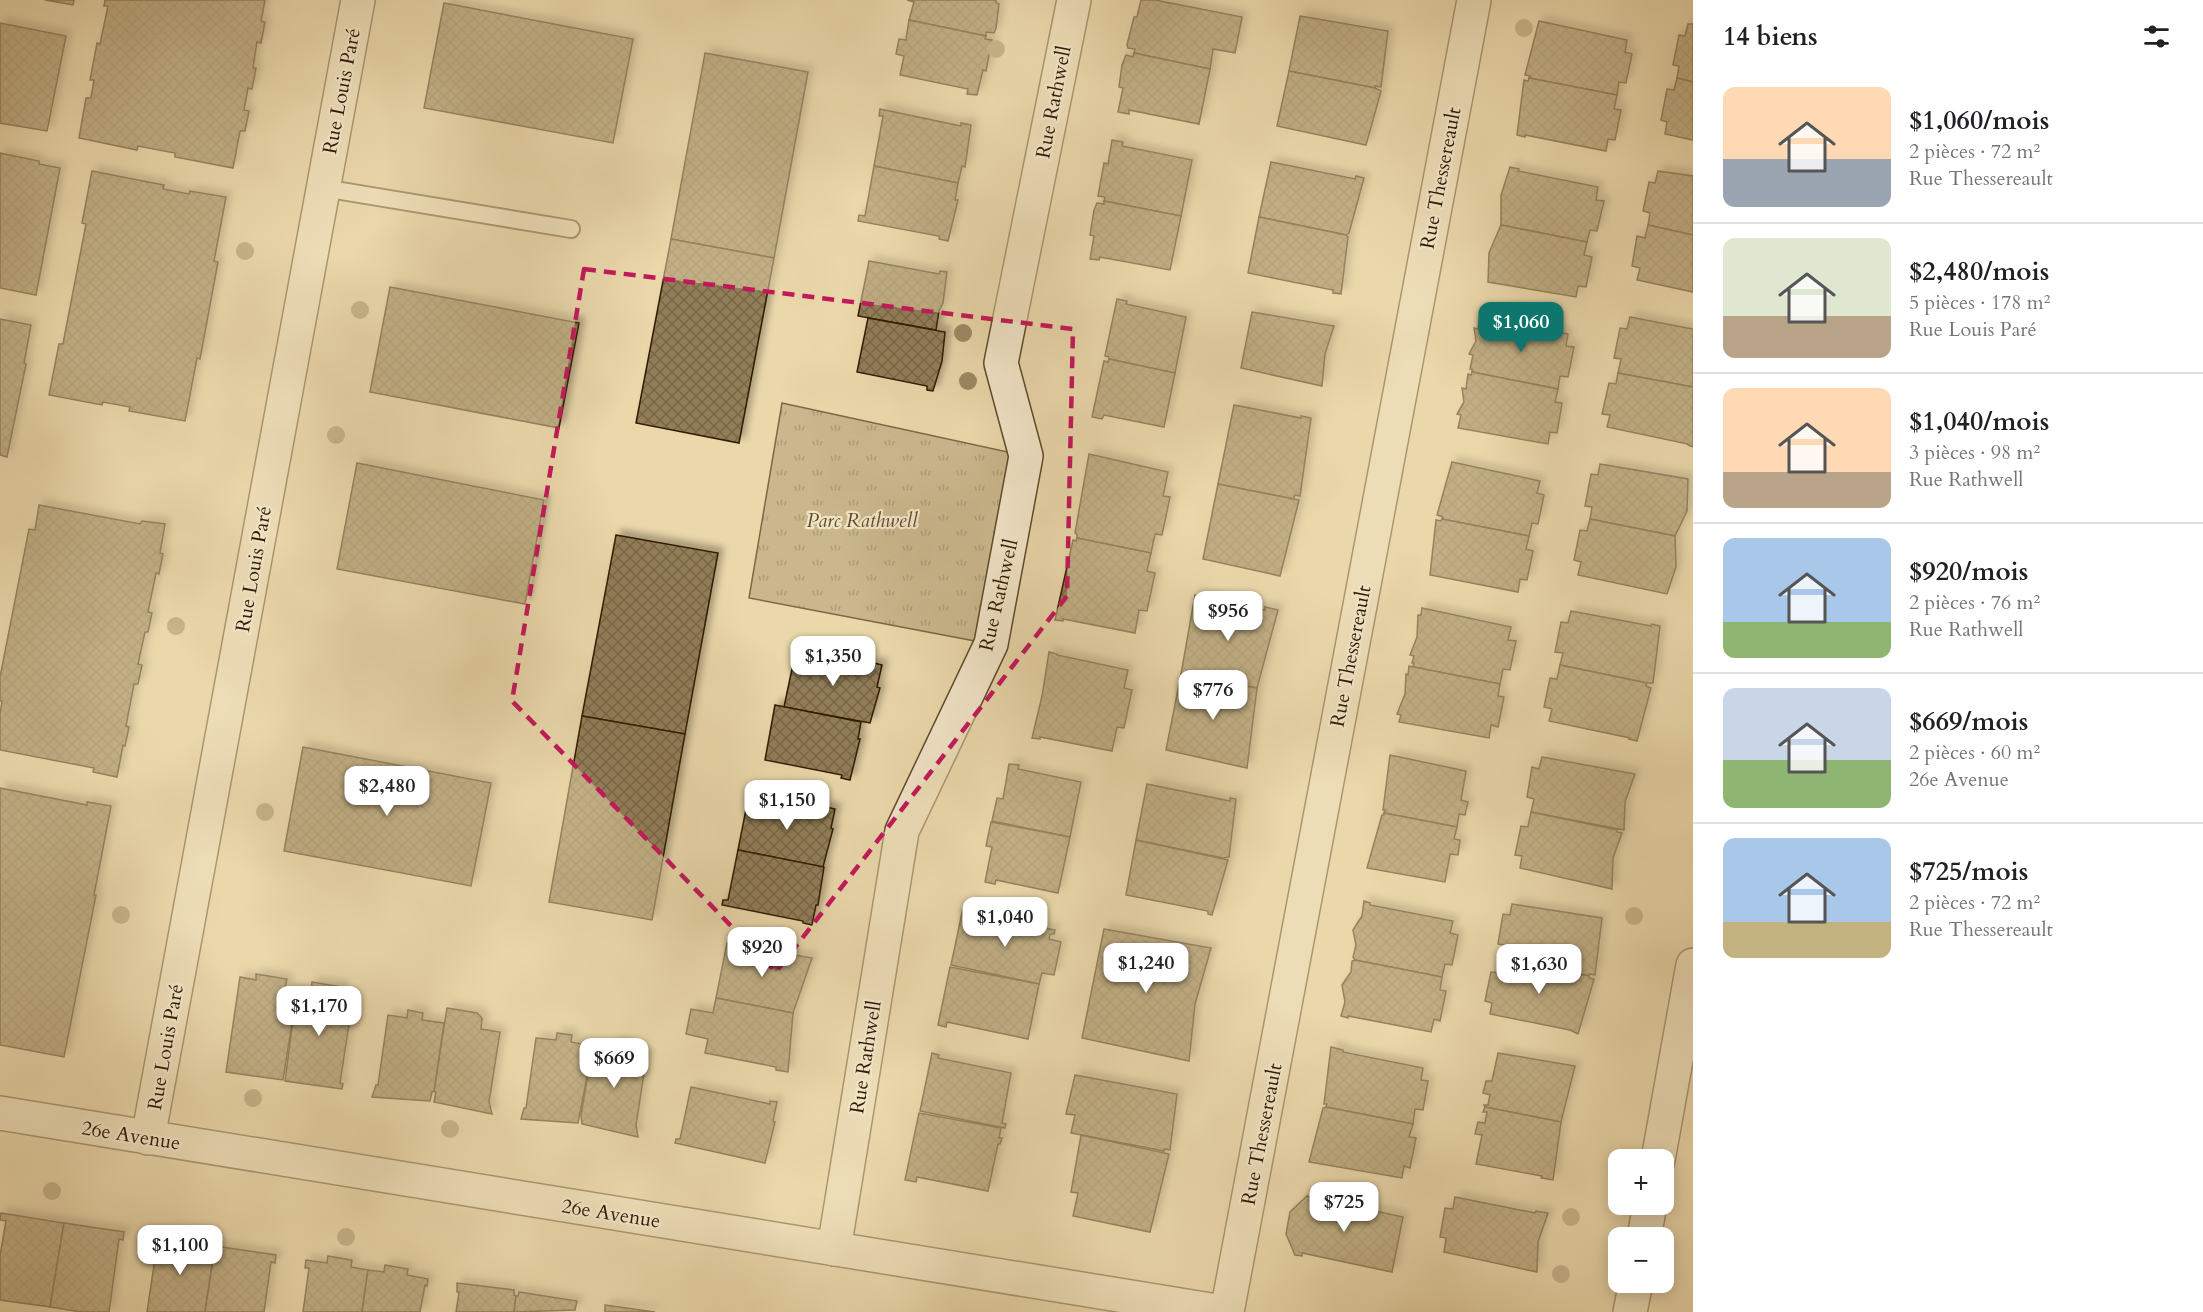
<!DOCTYPE html>
<html lang="fr">
<head>
<meta charset="utf-8">
<style>
  :root { --surface:#fff; --page:#f6f6f6; --text:#202124; --muted:#757577; --line:#e0e0e0; --accent:#0f766e }
  body { margin:0; font-family:Cardo,serif; background:var(--page); color:var(--text); height:100vh; display:flex; flex-direction:column; font-size:22px; white-space:nowrap }
  * { box-sizing:border-box; margin:0 }
  p { font-size:20px; color:var(--muted) }
  .icon { flex:none; width:33px; height:33px; fill:none; stroke:currentColor; stroke-width:2; stroke-linecap:round; stroke-linejoin:round }
  .map { position:relative; flex:1; overflow:hidden }
  .sheet { display:flex; flex-direction:column; background:var(--surface); width:510px }
  .sheet>* { flex:none }
  .tools { position:absolute; left:1608px; top:1149px; display:grid; gap:12px }
  .tools a { display:grid; place-items:center; width:66px; height:66px; border-radius:12px; background:var(--surface); box-shadow:0 3px 15px #0003; font-size:30px }
  .price { position:absolute; translate:-50% -51px; padding:0 14px; border-radius:12px; background:#fff; color:#222; font-size:20px; line-height:39px; filter:drop-shadow(0 2px 3px #0008) }
  .price::after { content:''; position:absolute; left:50%; top:36px; width:18px; height:14px; margin-left:-9px; background:inherit; clip-path:polygon(0 0,100% 0,50% 100%) }
  .price.selected { background:var(--accent); color:#fff }
  ul { padding:0; list-style:none }
  li { display:flex; align-items:center; gap:18px; height:150px; padding:0 30px }
  li+li { border-top:2px solid var(--line) }
  li span { display:grid; place-items:center; flex:none; width:168px; height:120px; border-radius:12px; color:#555 }
  li>.icon { margin-inline-start:auto }
  span .icon { width:72px; height:72px; fill:#fffc; stroke-width:1 }
  li b { font-size:26px }
  h2 { display:flex; justify-content:space-between; align-items:center; height:72px; padding:0 30px; font-size:26px }
  main { display:flex; flex:1; min-height:0 }
  .map>svg:first-child { display:block }
</style>
</head>
<body>
<main>
<div class="map">
<svg width="1693" height="1312" viewBox="0 0 1693 1312">
  <defs>
    <pattern id="park-tufts" width="24" height="20" patternUnits="userSpaceOnUse" patternTransform="scale(1.5)"><rect width="24" height="20" fill="#cab78d"/><path d="M3 7l-1-3M5 7V3M7 7l1-3M15 17l-1-3M17 17v-4M19 17l1-3" fill="none" stroke="#ae9d78"/></pattern>
    <pattern id="building-cross-hatch" width="8" height="8" patternUnits="userSpaceOnUse" patternTransform="scale(1.5)"><rect width="8" height="8" fill="#917d58"/><path d="M0 0l8 8M0 8l8-8" fill="none" stroke="#776646"/></pattern>
    <filter id="shadow"><feDropShadow dx="5.5" dy="-5.5" stdDeviation="3" flood-color="#0004"/></filter>
  </defs>
  <rect width="100%" height="100%" fill="#ead7aa"/>
  <filter id="stains"><feTurbulence type="fractalNoise" baseFrequency=".00333" numOctaves="4"/><feColorMatrix values="0 0 0 0 .2 0 0 0 0 .09 0 0 0 0 .02 0 0 0 .5 -.17"/></filter>
  <radialGradient id="worn" r=".72"><stop offset=".6" stop-color="#630" stop-opacity="0"/><stop offset="1" stop-color="#630" stop-opacity=".3"/></radialGradient>
  <!-- park -->
  <path fill="url(#park-tufts)" stroke="#7d6946" stroke-width="1.5" d="M782,403L1026,456L991,644L749,598Z"/>
  <!-- building -->
  <g fill="url(#building-cross-hatch)" stroke="#301b00" stroke-width="1.5" filter="url(#shadow)">
    <path d="M45,0H74L73,5Z"/>
    <path d="M105,0H265L261,21L265,22L261,43L257,42L253,68H256L252,89L248,88L244,110L249,111L245,131H240L233,168L175,157V153L138,146L137,150L79,138L86,98H91L94,80H90L97,43L100,44L108,6H104Z"/>
    <path d="M907,0H996V3L999,4L996,28L994,33L986,32V36L909,20L914,2Z"/>
    <path d="M1141,0H1155L1242,17L1235,53L1213,49L1210,69L1134,53L1135,49L1128,48L1127,45L1134,17H1137Z"/>
    <path d="M444,3L633,39L613,143L424,108Z"/>
    <path d="M1300,16L1388,31L1381,87L1375,86V88L1289,71Z"/>
    <path d="M909,20L986,36L985,39L992,40L986,71L983,70L977,95L967,94L968,89L900,75L904,56L896,54L899,39L906,40Z"/>
    <path d="M1539,21L1627,40L1625,52L1632,54L1626,83L1619,82L1617,95L1529,78L1530,76L1525,75Z"/>
    <path d="M0,23L66,36L47,131L0,123Z"/>
    <path d="M1688,24H1693V82L1677,78L1679,66L1673,65L1679,35L1685,36Z"/>
    <path d="M705,53L808,72L774,258L671,239Z"/>
    <path d="M1134,53L1210,69L1199,124L1129,110V114L1118,112L1123,88L1119,87L1122,65L1126,55L1133,57Z"/>
    <path d="M1289,71L1375,88L1381,91L1366,145L1277,126Z"/>
    <path d="M1529,78L1617,95L1614,109L1621,110L1615,140L1608,139L1606,151L1525,135V137L1517,135L1524,80L1528,81Z"/>
    <path d="M1677,78L1693,82V140L1665,134L1667,122L1661,120L1667,89L1674,90Z"/>
    <path d="M880,109L961,126V123L971,125L965,167L962,166L958,183L874,166L883,116H879Z"/>
    <path d="M1112,140L1123,142L1122,146L1192,160L1181,216L1104,201L1105,197L1098,196L1104,163L1108,164Z"/>
    <path d="M0,153L39,161V164L60,168L36,295L0,288Z"/>
    <path d="M1271,162L1355,179L1356,176L1364,178L1349,233L1346,235L1259,217Z"/>
    <path d="M874,166L958,183L955,200H958L948,241L939,239V236L858,221L859,215L865,216Z"/>
    <path d="M1510,167L1519,169L1518,171L1598,187L1596,200L1604,201L1597,231L1590,230L1587,242L1501,225V195Z"/>
    <path d="M92,171L164,185L163,189L189,194L190,191L226,197L214,261L218,262L200,359L197,358L185,421L129,411L130,407L103,402L102,405L49,395L59,344H63L86,224L82,223Z"/>
    <path d="M1658,171L1693,176V235L1648,225L1650,213L1643,211L1649,182L1655,183Z"/>
    <path d="M1104,201L1181,216L1170,270L1100,257L1099,260L1090,259L1094,236L1090,235L1094,210L1097,203L1104,204Z"/>
    <path d="M1259,217L1346,235L1348,237L1341,294L1333,293V290L1248,273Z"/>
    <path d="M1501,225L1587,242L1584,255L1592,257L1586,287L1578,286L1576,297L1488,282L1489,253Z"/>
    <path d="M1648,225L1693,235V292L1637,280L1640,268L1632,266L1637,236L1645,238Z"/>
    <path d="M671,239L774,258L739,443L636,423Z"/>
    <path d="M869,261L939,274L940,271L947,272L943,303L939,311L936,330L858,316Z"/>
    <path d="M390,287L579,323L559,428L370,392Z"/>
    <path d="M1117,299L1127,301L1126,304L1186,317L1175,373L1109,359V357L1105,356Z"/>
    <path d="M1252,312L1334,326L1325,354L1322,386L1241,368Z"/>
    <path d="M1480,314L1489,316V318L1568,334L1566,346L1574,347L1568,377L1560,376L1558,389L1472,372V369H1470L1473,355L1469,354L1476,341L1474,328L1478,329Z"/>
    <path d="M1630,317L1693,329V387L1618,373L1621,359L1614,358L1620,328L1627,329Z"/>
    <path d="M868,318L945,332L942,361L933,391L927,390V386L857,372Z"/>
    <path d="M0,319L31,325L24,363L26,364L7,457L0,455Z"/>
    <path d="M1109,359L1175,373L1164,427L1104,415L1102,419L1092,417L1104,361L1108,362Z"/>
    <path d="M1472,372L1558,389L1555,402L1562,403L1557,433L1550,432L1548,444L1458,428L1461,415L1457,414L1464,402L1462,388L1466,389L1468,374L1471,375Z"/>
    <path d="M1618,373L1693,387V447L1688,445V444L1607,427L1610,415L1602,414L1609,383L1616,384Z"/>
    <path d="M1234,405L1301,418V416L1311,418L1300,496L1295,495L1293,499L1218,484Z"/>
    <path d="M1089,454L1168,472L1163,496L1170,497L1162,535L1155,534L1151,553L1077,538V534L1075,533Z"/>
    <path d="M1452,462L1540,481L1537,493L1544,495L1538,524L1532,523L1529,536L1442,519L1443,517L1437,515Z"/>
    <path d="M357,463L544,500L525,604L337,569Z"/>
    <path d="M1600,464L1688,479L1687,511L1675,536L1590,519L1592,507L1585,506L1591,474L1598,475Z"/>
    <path d="M1218,484L1299,500L1280,576L1203,559Z"/>
    <path d="M39,505L140,524L142,521L165,524L160,553L163,554L159,574L156,573L148,612L152,613L148,632H145L138,664L142,665L138,684H134L126,726L129,727L125,746L123,745L117,777L93,772L94,768L0,750V714L2,701H0V677L29,529L35,530Z"/>
    <path d="M1442,519L1529,536L1526,549L1533,551L1527,580L1520,579L1518,592L1430,575L1436,520L1441,521Z"/>
    <path d="M1590,519L1675,536L1676,567L1667,594L1578,575L1581,562L1574,560L1580,530L1587,531Z"/>
    <path d="M616,535L718,553L685,734L582,716Z"/>
    <path d="M1077,538L1151,553L1147,571L1155,573L1147,611L1139,610L1135,633L1063,619V621L1055,620L1073,540L1076,541Z"/>
    <path d="M1195,595L1265,610V607L1278,610L1257,688L1181,674Z"/>
    <path d="M1422,608L1511,627L1508,640L1516,641L1510,670L1503,669L1500,684L1413,667L1414,663H1412L1414,656L1410,655L1417,637L1418,615H1421Z"/>
    <path d="M1571,611L1651,626L1652,624L1660,626L1653,683H1647L1560,665L1563,653L1555,652L1561,622L1568,623Z"/>
    <path d="M796,650L873,666L874,663L882,665L877,687L880,688L870,723L784,707Z"/>
    <path d="M1049,652L1057,654V655L1128,670L1124,688L1132,690L1124,728L1117,727L1112,751L1040,737V739L1032,738L1042,696Z"/>
    <path d="M1560,665L1647,683L1646,686L1651,688L1637,741L1629,739L1630,738L1549,721L1552,709L1544,707L1550,678L1557,679Z"/>
    <path d="M1409,666L1500,684L1498,696L1504,697L1498,727L1491,725L1489,738L1399,722L1401,715L1397,714L1405,694L1406,674L1408,675Z"/>
    <path d="M1181,674L1257,688L1247,768L1166,750Z"/>
    <path d="M775,705L861,722L858,739H860L850,780L841,778L842,775L765,760Z"/>
    <path d="M582,716L685,734L652,920L549,902Z"/>
    <path d="M303,747L491,783L471,886L284,851Z"/>
    <path d="M1390,755L1466,771L1461,800L1468,802L1465,815L1459,814L1457,827L1384,813L1385,810H1383Z"/>
    <path d="M1542,757L1635,774L1625,802L1624,830L1531,812L1534,799L1527,797L1532,767L1539,769Z"/>
    <path d="M1009,764L1019,765L1018,769L1081,782L1070,837L992,821L997,798L1003,799Z"/>
    <path d="M1147,784L1230,801V798L1236,799L1229,857L1223,858L1136,840Z"/>
    <path d="M0,788L87,805V802L111,806L94,895H96L64,1057L0,1045Z"/>
    <path d="M749,794L826,810V807L835,809L831,828L833,829L823,867L738,850Z"/>
    <path d="M1531,812L1617,830V832L1622,833L1613,858L1612,889L1520,868L1522,856L1515,855L1521,826L1528,827Z"/>
    <path d="M1384,813L1457,827L1454,839L1460,840L1458,855L1450,854L1445,882L1367,868L1382,815H1384Z"/>
    <path d="M991,822L1070,837L1058,893L996,880L995,884L985,882L992,847L986,846Z"/>
    <path d="M1136,840L1228,860L1212,915L1208,914V911L1126,895Z"/>
    <path d="M738,850L824,867L818,905H816L812,925L803,923V921L722,905L723,900H728Z"/>
    <path d="M1364,901L1370,903V905L1453,921L1450,933L1458,935L1452,965L1445,964L1442,977L1355,960L1353,957L1356,945L1353,930L1362,916Z"/>
    <path d="M1512,904L1602,918L1595,975L1589,974V976L1502,959L1504,945L1498,944L1503,914L1510,915Z"/>
    <path d="M963,908L971,910L970,913L1055,930L1054,934H1050L1049,939L1061,942L1054,975L1042,973L1039,984L951,965Z"/>
    <path d="M1104,929L1211,948L1195,1004L1189,1061L1082,1038Z"/>
    <path d="M727,943L812,958L793,1013L716,998Z"/>
    <path d="M1502,959L1589,976V978L1594,979L1578,1034L1570,1030L1490,1014L1492,1003L1485,1001L1491,972L1499,973Z"/>
    <path d="M1355,960L1442,977L1440,990L1446,991L1440,1021L1434,1019L1431,1032L1348,1016V1018L1341,1016L1345,1002L1342,985L1351,972L1352,961Z"/>
    <path d="M950,967L1039,984L1028,1039L947,1022L946,1027L938,1025Z"/>
    <path d="M256,974L287,979L285,988L297,990L283,1080L226,1072L240,977L256,980Z"/>
    <path d="M312,982L342,987L341,996L353,998L340,1083L343,1084L342,1089L285,1081L297,990L311,992Z"/>
    <path d="M716,998L793,1013L788,1072L776,1070V1067L705,1053L708,1039L686,1034L691,1009L713,1013Z"/>
    <path d="M447,1008L477,1013L482,1018L481,1029L500,1032L489,1102L492,1114L434,1102L436,1092L434,1091Z"/>
    <path d="M408,1010L423,1013L422,1020L444,1023L434,1091L432,1092L430,1101L372,1097L376,1085H378L388,1015L407,1018Z"/>
    <path d="M557,1033L572,1035L571,1042L593,1046L578,1123L521,1119L524,1108H526L536,1038L556,1040Z"/>
    <path d="M614,1042L630,1045L629,1052L647,1054L636,1125L638,1137L582,1124L581,1115L593,1046L613,1048Z"/>
    <path d="M1331,1047L1343,1050V1052L1423,1068L1421,1080L1428,1081L1423,1110L1415,1109L1413,1124L1326,1107L1327,1104H1324Z"/>
    <path d="M932,1053L939,1055L938,1058L1011,1073L1002,1123L1006,1124L1005,1128L920,1111Z"/>
    <path d="M1498,1053L1575,1066L1561,1122L1485,1107L1484,1105H1488L1490,1095L1483,1093L1486,1081H1492Z"/>
    <path d="M1075,1075L1177,1094L1170,1150L1164,1149V1151L1071,1133L1075,1115L1066,1114Z"/>
    <path d="M691,1087L770,1104V1101L777,1102L773,1121L775,1122L765,1163L675,1143L676,1139H680Z"/>
    <path d="M1326,1107L1413,1124L1409,1137L1416,1138L1410,1168L1404,1166L1402,1178L1309,1162L1323,1108Z"/>
    <path d="M1485,1107L1561,1122L1553,1180L1541,1178L1542,1176L1476,1164L1482,1135L1475,1134L1478,1122L1485,1123L1487,1112H1483Z"/>
    <path d="M919,1113L1001,1128L999,1138H1002L1000,1144H998L988,1191L917,1177L916,1182L905,1180Z"/>
    <path d="M1081,1135L1169,1154L1150,1232L1073,1216L1078,1193L1071,1192Z"/>
    <path d="M1307,1196L1403,1217L1392,1272L1302,1253V1256L1295,1255L1286,1234L1290,1212Z"/>
    <path d="M1455,1197L1535,1213L1536,1211L1548,1213L1538,1242L1537,1272L1444,1252L1446,1238L1440,1237L1445,1208L1453,1209Z"/>
    <path d="M1,1213L64,1223L50,1307L0,1300V1256L6,1221L0,1220Z"/>
    <path d="M64,1223L124,1232L123,1240L119,1239L109,1312H81L50,1307Z"/>
    <path d="M154,1236L215,1246L205,1312H147L157,1245H152Z"/>
    <path d="M215,1246L276,1255L275,1263L271,1262L264,1312H205Z"/>
    <path d="M328,1256L352,1260L351,1267L368,1270L362,1312H303L309,1268H305L306,1260L327,1263Z"/>
    <path d="M385,1265L408,1269L407,1275L428,1279L427,1286L425,1285L420,1312H362L368,1270L384,1272Z"/>
    <path d="M457,1283L514,1290V1295L516,1296L514,1312H456L459,1292H457Z"/>
    <path d="M519,1292L577,1301L575,1310L514,1312L516,1296H518Z"/>
    <path d="M605,1305L655,1312H605Z"/>
  </g>
  <g fill="none" stroke-linecap="round" stroke-linejoin="round">
    <defs>
      <path id="lane" d="M323,188L571,229"/>
      <g id="street">
        <path d="M0,1113L1223,1312"/>
        <path d="M148,1138L358,0"/>
        <path d="M1658,1160L1693,965"/>
        <path d="M1644,1238L1650,1204"/>
        <path d="M834,1249L902,831L991,644L1026,456L1001,363L1074,0"/>
        <path d="M1227,1312L1474,0"/>
        <path d="M1630,1312L1636,1282"/>
      </g>
    </defs>
    <!-- lane casing -->
    <use href="#lane" stroke="#5e4a2a" stroke-width="20"/>
    <!-- street casing -->
    <use href="#street" stroke="#5e4a2a" stroke-width="36"/>
    <!-- lane -->
    <use href="#lane" stroke="#f1e5c8" stroke-width="16"/>
    <!-- street -->
    <use href="#street" stroke="#f1e5c8" stroke-width="33"/>
  </g>
  <!-- trees -->
  <g fill="#9d8964">
    <circle cx="1524" cy="28" r="9"/>
    <circle cx="996" cy="49" r="9"/>
    <circle cx="245" cy="251" r="9"/>
    <circle cx="360" cy="310" r="9"/>
    <circle cx="963" cy="333" r="9"/>
    <circle cx="968" cy="381" r="9"/>
    <circle cx="336" cy="435" r="9"/>
    <circle cx="176" cy="626" r="9"/>
    <circle cx="265" cy="812" r="9"/>
    <circle cx="121" cy="915" r="9"/>
    <circle cx="1634" cy="916" r="9"/>
    <circle cx="253" cy="1098" r="9"/>
    <circle cx="450" cy="1129" r="9"/>
    <circle cx="52" cy="1191" r="9"/>
    <circle cx="1571" cy="1217" r="9"/>
    <circle cx="346" cy="1237" r="9"/>
    <circle cx="1561" cy="1274" r="9"/>
  </g>
  <!-- marked area -->
  <path d="M0 0H1693V1312H0ZM584,269L1073,329L1067,596L776,972L512,701Z" fill="#ead7aa" fill-opacity=".55" fill-rule="evenodd"/>
  <path fill="none" stroke="#c2185b" stroke-width="4.5" stroke-dasharray="12 8" stroke-linejoin="round" d="M584,269L1073,329L1067,596L776,972L512,701Z"/>
  <g text-anchor="middle" stroke-width="4.5" stroke-linejoin="round" paint-order="stroke">
    <!-- street labels -->
    <g font-size="20" fill="#301b00" stroke="#f1e5c8">
      <text transform="translate(341 91) rotate(-79)" y="7">Rue Louis Paré</text>
      <text transform="translate(1053 102) rotate(-79)" y="7">Rue Rathwell</text>
      <text transform="translate(1440 178) rotate(-79)" y="7">Rue Thessereault</text>
      <text transform="translate(253 569) rotate(-80)" y="7">Rue Louis Paré</text>
      <text transform="translate(998 595) rotate(-77)" y="7">Rue Rathwell</text>
      <text transform="translate(1350 656) rotate(-79)" y="7">Rue Thessereault</text>
      <text transform="translate(165 1047) rotate(-80)" y="7">Rue Louis Paré</text>
      <text transform="translate(865 1057) rotate(-81)" y="7">Rue Rathwell</text>
      <text transform="translate(1261 1134) rotate(-79)" y="7">Rue Thessereault</text>
      <text transform="translate(131 1135) rotate(9)" y="7">26e Avenue</text>
      <text transform="translate(611 1213) rotate(9)" y="7">26e Avenue</text>
    </g>
    <!-- park labels -->
    <g font-size="20" font-style="italic" fill="#5e4a2a" stroke="#f1e5c8">
      <text x="862" y="527">Parc Rathwell</text>
    </g>
  </g>
  <rect width="100%" height="100%" filter="url(#stains)"/>
  <rect width="100%" height="100%" fill="url(#worn)"/>
</svg>
<div class="tools">
<a>+</a>
<a>−</a>
</div>
<b class="price selected" style="left:1521px;top:353px">$1,060</b>
<b class="price" style="left:1228px;top:642px">$956</b>
<b class="price" style="left:833px;top:687px">$1,350</b>
<b class="price" style="left:1213px;top:721px">$776</b>
<b class="price" style="left:387px;top:817px">$2,480</b>
<b class="price" style="left:787px;top:831px">$1,150</b>
<b class="price" style="left:1005px;top:948px">$1,040</b>
<b class="price" style="left:762px;top:978px">$920</b>
<b class="price" style="left:1146px;top:994px">$1,240</b>
<b class="price" style="left:1539px;top:995px">$1,630</b>
<b class="price" style="left:319px;top:1037px">$1,170</b>
<b class="price" style="left:614px;top:1089px">$669</b>
<b class="price" style="left:1344px;top:1233px">$725</b>
<b class="price" style="left:180px;top:1276px">$1,100</b>
</div>
<section class="sheet">
<h2>14 biens<svg class="icon" aria-label="filters" viewBox="0 0 24 24"><path d="M4 7h16M4 17h16"/><circle cx="9" cy="7" r="2"/><circle cx="15" cy="17" r="2"/></svg></h2>
<ul>
<li><span style="background:linear-gradient(#ffd9b3 60%,#9aa5b1 0)"><svg class="icon" aria-label="home" viewBox="0 0 24 24"><path d="M3 11l9-7 9 7M6 9v11h12V9"/></svg></span><div><b>$1,060/mois</b><p>2 pièces · 72 m²</p><p>Rue Thessereault</p></div></li>
<li><span style="background:linear-gradient(#dfe7d0 65%,#b9a48a 0)"><svg class="icon" aria-label="home" viewBox="0 0 24 24"><path d="M3 11l9-7 9 7M6 9v11h12V9"/></svg></span><div><b>$2,480/mois</b><p>5 pièces · 178 m²</p><p>Rue Louis Paré</p></div></li>
<li><span style="background:linear-gradient(#ffd9b3 70%,#b9a48a 0)"><svg class="icon" aria-label="home" viewBox="0 0 24 24"><path d="M3 11l9-7 9 7M6 9v11h12V9"/></svg></span><div><b>$1,040/mois</b><p>3 pièces · 98 m²</p><p>Rue Rathwell</p></div></li>
<li><span style="background:linear-gradient(#a9c7e8 70%,#8fb573 0)"><svg class="icon" aria-label="home" viewBox="0 0 24 24"><path d="M3 11l9-7 9 7M6 9v11h12V9"/></svg></span><div><b>$920/mois</b><p>2 pièces · 76 m²</p><p>Rue Rathwell</p></div></li>
<li><span style="background:linear-gradient(#c9d6e8 60%,#8fb573 0)"><svg class="icon" aria-label="home" viewBox="0 0 24 24"><path d="M3 11l9-7 9 7M6 9v11h12V9"/></svg></span><div><b>$669/mois</b><p>2 pièces · 60 m²</p><p>26e Avenue</p></div></li>
<li><span style="background:linear-gradient(#a9c7e8 70%,#c2b280 0)"><svg class="icon" aria-label="home" viewBox="0 0 24 24"><path d="M3 11l9-7 9 7M6 9v11h12V9"/></svg></span><div><b>$725/mois</b><p>2 pièces · 72 m²</p><p>Rue Thessereault</p></div></li>
</ul>
</section>
</main>
</body>
</html>
